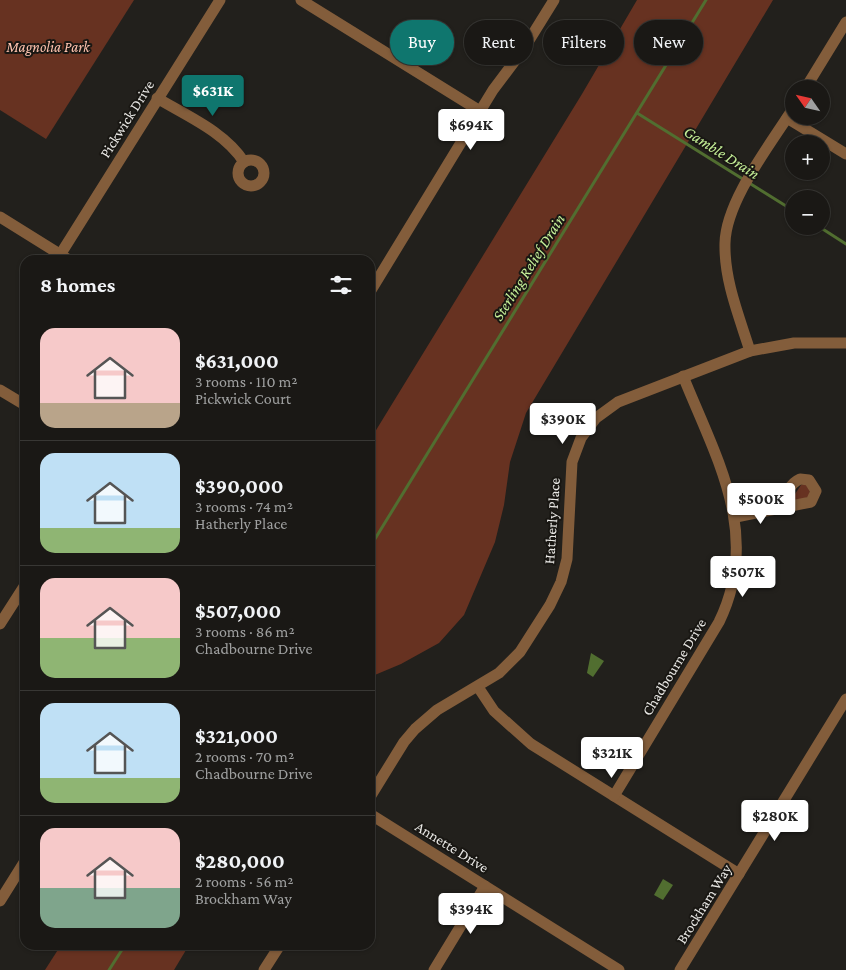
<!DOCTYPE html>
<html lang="en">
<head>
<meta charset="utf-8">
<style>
  :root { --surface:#1a1815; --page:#23211e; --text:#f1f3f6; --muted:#9fa0a0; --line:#383734; --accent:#0f766e }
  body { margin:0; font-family:"Crimson Pro",serif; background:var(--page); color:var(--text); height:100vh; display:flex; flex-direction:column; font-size:19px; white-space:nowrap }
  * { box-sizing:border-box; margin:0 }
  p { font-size:16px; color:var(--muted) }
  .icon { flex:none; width:28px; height:28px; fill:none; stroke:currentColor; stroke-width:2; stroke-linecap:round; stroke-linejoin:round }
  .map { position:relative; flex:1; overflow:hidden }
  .details { position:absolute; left:20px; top:255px; width:355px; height:695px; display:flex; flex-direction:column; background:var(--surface); border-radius:15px; box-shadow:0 1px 4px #0004,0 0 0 1px var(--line) }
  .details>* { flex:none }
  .hud { position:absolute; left:390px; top:20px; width:380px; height:45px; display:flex; gap:10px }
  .needle { width:32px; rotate:304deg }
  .controls { position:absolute; left:785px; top:80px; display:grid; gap:10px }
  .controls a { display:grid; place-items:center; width:45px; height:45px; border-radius:50%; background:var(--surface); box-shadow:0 1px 4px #0004,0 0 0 1px var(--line); font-size:25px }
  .price { position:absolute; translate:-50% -42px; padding:0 11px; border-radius:5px; background:#fff; color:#222; font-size:16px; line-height:32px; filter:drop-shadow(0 1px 2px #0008) }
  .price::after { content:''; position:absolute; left:50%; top:30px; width:15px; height:11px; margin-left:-8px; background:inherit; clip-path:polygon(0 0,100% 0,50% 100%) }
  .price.on { background:var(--accent); color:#fff }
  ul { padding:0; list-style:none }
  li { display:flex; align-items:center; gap:15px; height:125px; padding:0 20px }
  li+li { border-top:1px solid var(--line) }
  li span { display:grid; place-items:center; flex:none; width:140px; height:100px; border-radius:15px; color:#555 }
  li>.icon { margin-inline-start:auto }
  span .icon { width:60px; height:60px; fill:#fffc; stroke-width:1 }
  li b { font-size:21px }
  h2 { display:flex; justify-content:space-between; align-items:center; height:60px; padding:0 20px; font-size:21px }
  .chip { padding:0 18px; border-radius:22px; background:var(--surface); box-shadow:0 1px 4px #0004,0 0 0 1px var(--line); font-size:18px; line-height:45px }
  .chip.on { background:var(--accent); color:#fff }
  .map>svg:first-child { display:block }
</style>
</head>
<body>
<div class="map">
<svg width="846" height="970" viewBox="0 0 846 970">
  <rect width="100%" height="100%" fill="#22201c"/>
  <!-- green -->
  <g fill="#673221">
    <path d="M0,0H134L46,139L0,110Z"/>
    <path d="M637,0H773L526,413L510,462L504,505L495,542L464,615L439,643L401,664L370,677V440L582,94Z"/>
    <path d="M801,485H806L810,490L809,497L794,501L791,500Z"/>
    <path d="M61,945H189L174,970H45Z"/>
  </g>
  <!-- water -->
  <g fill="#516e30">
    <path d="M591,653L604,661L593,677L587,673Z"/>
    <path d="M663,879L673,885L663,900L654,895Z"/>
  </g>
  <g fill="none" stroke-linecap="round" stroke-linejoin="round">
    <!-- stream -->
    <g stroke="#516e30" stroke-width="3">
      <path d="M637,113L794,211"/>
      <path d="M818,226L846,244"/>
      <path d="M370,547L706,0"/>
      <path d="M109,970L125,945"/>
    </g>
    <!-- street -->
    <g stroke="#835d3b" stroke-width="11">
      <path d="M301,0L480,111"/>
      <path d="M805,89L846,22"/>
      <path d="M157,98C187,116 225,132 244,162"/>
      <path d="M787,118L846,154"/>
      <circle cx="251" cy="173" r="13"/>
      <path d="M0,217L69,260"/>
      <path d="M60,255L220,0"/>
      <path d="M370,292L493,90L523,50L554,0"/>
      <path d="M750,351C739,316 724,280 725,243C726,200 771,144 794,107"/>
      <path d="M0,390L25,405"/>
      <path d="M736,517L811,502L816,491L809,480L800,479C791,483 784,494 787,504L791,507"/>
      <path d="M0,624L25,585"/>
      <path d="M478,687L494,711L531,744L739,874"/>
      <path d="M614,796L719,622C762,534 716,458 683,376"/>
      <path d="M370,797L404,742L415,729L437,710L499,673L520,652L550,605L561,582L567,559L572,462L581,438L596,418L618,402L750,351L794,343H846"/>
      <path d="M370,814L619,970"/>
      <path d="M0,901L25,861"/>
      <path d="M264,970L280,945"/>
      <path d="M434,970L485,886"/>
      <path d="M680,970L846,699"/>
    </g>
  </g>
  <g text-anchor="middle" stroke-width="4" stroke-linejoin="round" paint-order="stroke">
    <!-- park labels -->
    <g font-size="15" font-style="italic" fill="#ffc3af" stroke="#191713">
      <text x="48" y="52">Magnolia Park</text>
    </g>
    <!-- street labels -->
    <g font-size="15" fill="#e9e8e5" stroke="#191713">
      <text transform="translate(127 119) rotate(-58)" y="5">Pickwick Drive</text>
      <text transform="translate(552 521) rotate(-86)" y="5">Hatherly Place</text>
      <text transform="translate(674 667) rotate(-59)" y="5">Chadbourne Drive</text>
      <text transform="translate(452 847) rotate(32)" y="5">Annette Drive</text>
      <text transform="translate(704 904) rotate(-58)" y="5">Brockham Way</text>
    </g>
    <!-- water labels -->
    <g font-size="16" font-style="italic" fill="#c6f198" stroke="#191713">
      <text transform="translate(722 152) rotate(32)" y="6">Gamble Drain</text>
      <text transform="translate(528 267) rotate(-58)" y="6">Sterling Relief Drain</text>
    </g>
  </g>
</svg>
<div class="controls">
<a><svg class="needle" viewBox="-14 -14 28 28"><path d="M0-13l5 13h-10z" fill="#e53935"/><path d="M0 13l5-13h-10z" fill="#9fa0a0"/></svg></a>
<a>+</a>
<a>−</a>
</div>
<b class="price on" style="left:213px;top:117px">$631K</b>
<b class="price" style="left:471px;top:151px">$694K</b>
<b class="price" style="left:563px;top:445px">$390K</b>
<b class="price" style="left:761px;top:525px">$500K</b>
<b class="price" style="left:743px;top:598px">$507K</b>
<b class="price" style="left:612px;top:779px">$321K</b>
<b class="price" style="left:775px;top:842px">$280K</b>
<b class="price" style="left:471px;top:935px">$394K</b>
<div class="hud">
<a class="chip on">Buy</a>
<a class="chip">Rent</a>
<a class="chip">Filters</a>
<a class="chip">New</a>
</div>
<section class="details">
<h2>8 homes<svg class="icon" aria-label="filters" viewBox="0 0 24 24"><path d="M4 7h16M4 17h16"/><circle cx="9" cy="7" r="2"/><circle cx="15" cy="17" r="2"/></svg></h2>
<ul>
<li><span style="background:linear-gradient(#f6c9c9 75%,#b9a48a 0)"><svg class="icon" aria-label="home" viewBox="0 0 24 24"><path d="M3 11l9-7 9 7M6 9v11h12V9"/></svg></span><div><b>$631,000</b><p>3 rooms · 110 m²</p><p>Pickwick Court</p></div></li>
<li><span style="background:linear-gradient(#bfe0f5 75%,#8fb573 0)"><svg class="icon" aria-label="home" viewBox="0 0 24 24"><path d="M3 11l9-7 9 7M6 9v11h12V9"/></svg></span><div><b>$390,000</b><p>3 rooms · 74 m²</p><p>Hatherly Place</p></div></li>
<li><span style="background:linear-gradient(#f6c9c9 60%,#8fb573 0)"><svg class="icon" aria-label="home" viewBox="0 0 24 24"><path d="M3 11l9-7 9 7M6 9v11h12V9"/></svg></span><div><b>$507,000</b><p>3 rooms · 86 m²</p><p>Chadbourne Drive</p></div></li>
<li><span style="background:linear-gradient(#bfe0f5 75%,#8fb573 0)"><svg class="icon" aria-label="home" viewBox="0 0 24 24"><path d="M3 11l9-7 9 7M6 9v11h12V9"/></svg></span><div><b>$321,000</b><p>2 rooms · 70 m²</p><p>Chadbourne Drive</p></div></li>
<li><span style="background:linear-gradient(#f6c9c9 60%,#7fa58c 0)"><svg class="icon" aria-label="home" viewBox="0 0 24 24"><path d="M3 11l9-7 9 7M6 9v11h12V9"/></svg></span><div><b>$280,000</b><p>2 rooms · 56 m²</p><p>Brockham Way</p></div></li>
</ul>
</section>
</div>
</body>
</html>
